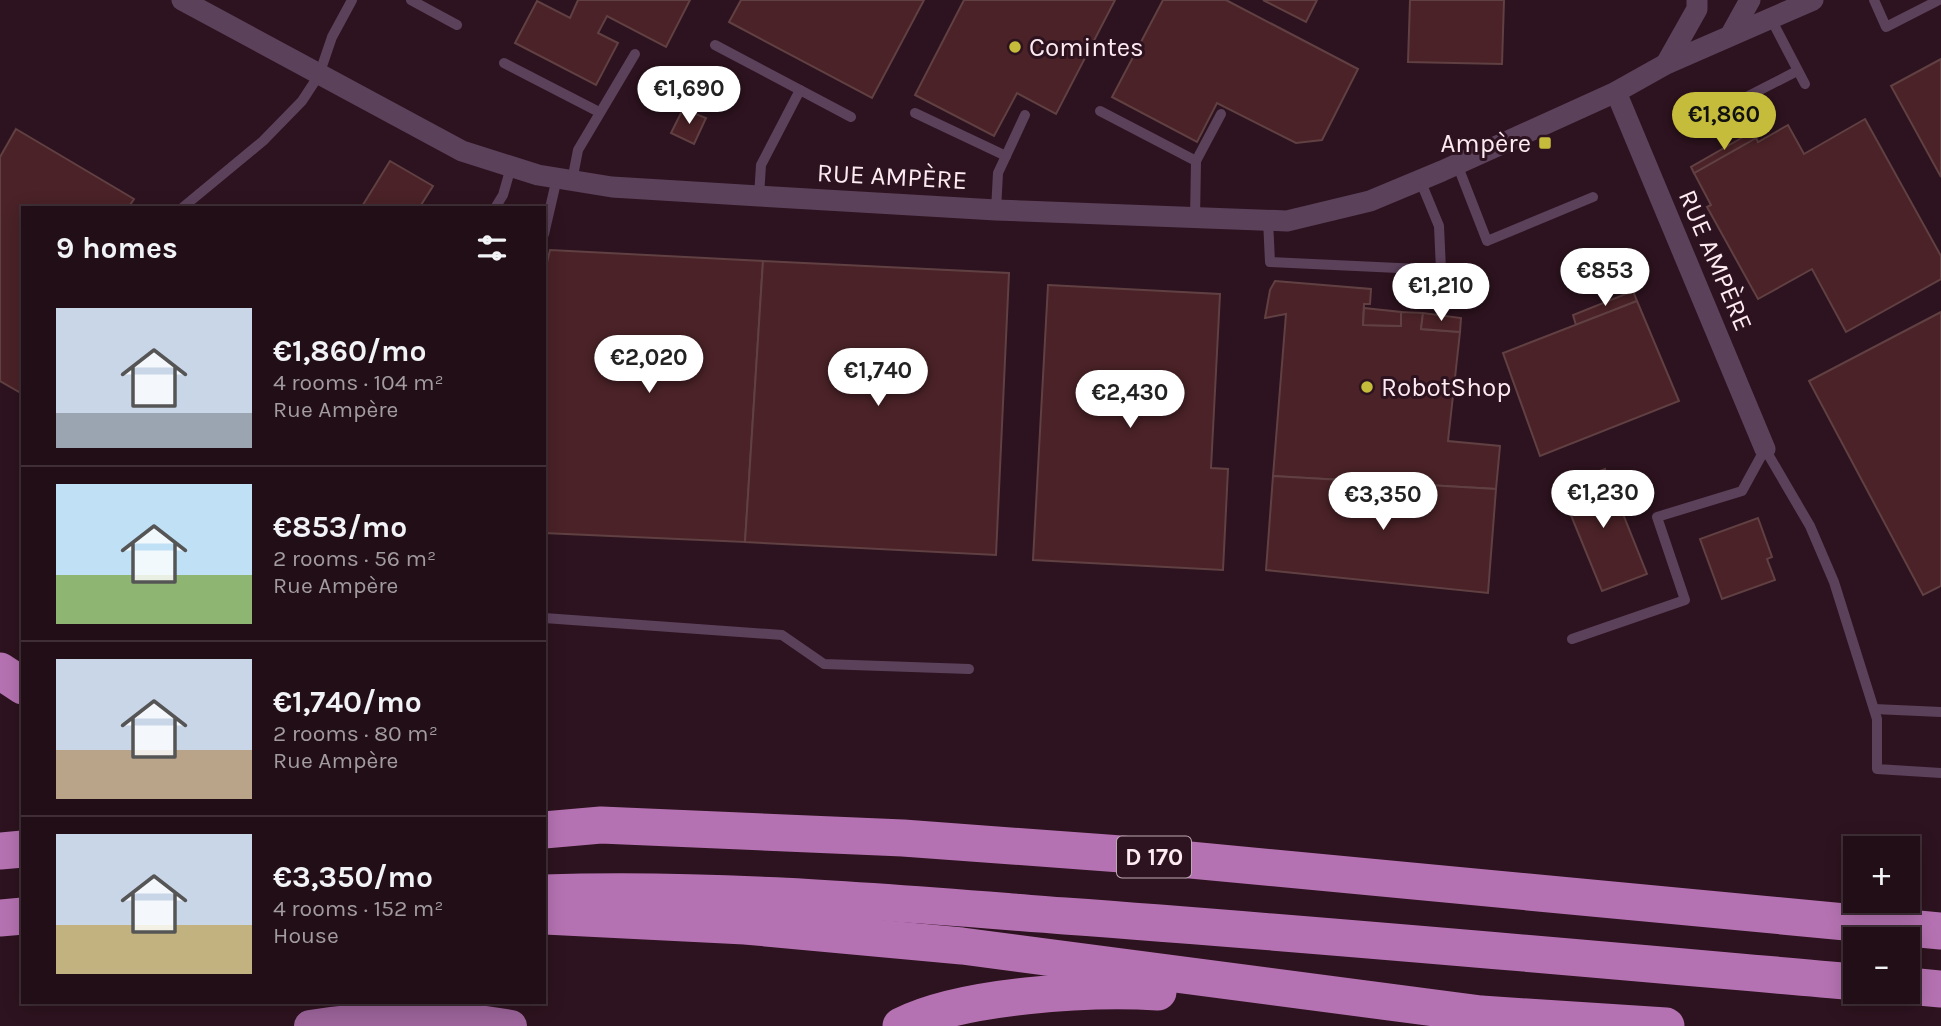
<!DOCTYPE html>
<html lang="en">
<head>
<meta charset="utf-8">
<style>
  :root { --surface:#220e17; --page:#2e1c24; --text:#f1f3f6; --muted:#a29ca1; --line:#3f2e36; --accent:#c6bc3c }
  body { margin:0; font-family:Karla,sans-serif; background:var(--page); color:var(--text); height:100vh; display:flex; flex-direction:column; font-size:26px; white-space:nowrap }
  * { box-sizing:border-box; margin:0 }
  p { font-size:23px; color:var(--muted) }
  .icon { flex:none; width:38px; height:38px; fill:none; stroke:currentColor; stroke-width:2; stroke-linecap:round; stroke-linejoin:round }
  .map { position:relative; flex:1; overflow:hidden }
  .sheet { position:absolute; left:21px; top:206px; width:525px; height:798px; display:flex; flex-direction:column; background:var(--surface); border-radius:0px; box-shadow:0 4px 18px #0003,0 0 0 2px var(--line) }
  .sheet>* { flex:none }
  .buttons { position:absolute; left:1843px; top:836px; display:grid; gap:14px }
  .buttons a { display:grid; place-items:center; width:77px; height:77px; border-radius:0px; background:var(--surface); box-shadow:0 4px 18px #0003,0 0 0 2px var(--line); font-size:35px }
  .price { position:absolute; translate:-50% -60px; padding:0 16px; border-radius:24px; background:#fff; color:#222; font-size:23px; line-height:46px; filter:drop-shadow(0 2px 4px #0008) }
  .price::after { content:''; position:absolute; left:50%; top:42px; width:21px; height:16px; margin-left:-10px; background:inherit; clip-path:polygon(0 0,100% 0,50% 100%) }
  .price.selected { background:var(--accent); color:#111 }
  ul { padding:0; list-style:none }
  li { display:flex; align-items:center; gap:21px; height:175px; padding:0 35px }
  li+li { border-top:2px solid var(--line) }
  li span { display:grid; place-items:center; flex:none; width:196px; height:140px; border-radius:0px; color:#555 }
  li>.icon { margin-inline-start:auto }
  span .icon { width:84px; height:84px; fill:#fffc; stroke-width:1 }
  li b { font-size:30px }
  h2 { display:flex; justify-content:space-between; align-items:center; height:84px; padding:0 35px; font-size:30px }
  .map>svg:first-child { display:block }
</style>
</head>
<body>
<div class="map">
<svg width="1941" height="1026" viewBox="0 0 1941 1026">
  <rect width="100%" height="100%" fill="#2d131f"/>
  <!-- building -->
  <g fill="#4a2227" stroke="#604042" stroke-width="2">
    <path d="M578,0H690L666,47L607,16L598,33L618,43L596,85L515,43L537,1L570,18Z"/>
    <path d="M741,0H924L872,98L729,22Z"/>
    <path d="M964,0H1115L1056,114L1017,93L994,136L915,95Z"/>
    <path d="M1163,0H1226L1358,69L1322,140L1296,143L1217,103L1197,142L1112,97Z"/>
    <path d="M1263,0H1317L1306,22Z"/>
    <path d="M1410,0H1504L1502,64L1408,62Z"/>
    <path d="M1941,59V177L1891,86Z"/>
    <path d="M683,109L706,118L694,144L671,133Z"/>
    <path d="M1865,119L1941,256V279L1846,332L1812,269L1758,299L1707,207L1711,205L1694,173L1756,138L1758,142L1788,125L1804,154Z"/>
    <path d="M16,129L134,199L128,208H23V386L19,392L0,381V157Z"/>
    <path d="M1752,132L1756,138L1694,173L1691,167Z"/>
    <path d="M390,161L433,186L421,205L427,208H361Z"/>
    <path d="M550,250L763,261L745,542L544,533V275Z"/>
    <path d="M763,261L1009,273L996,555L745,542Z"/>
    <path d="M1275,281L1371,289L1370,304H1364L1363,325L1401,326V312L1423,313L1421,329L1460,332L1448,441L1500,446L1496,489L1273,476L1286,314L1265,318L1270,290Z"/>
    <path d="M1048,285L1220,294L1211,468L1228,469L1223,570L1033,560Z"/>
    <path d="M1633,291L1637,301L1576,325L1573,315Z"/>
    <path d="M1637,301L1679,401L1540,456L1503,353Z"/>
    <path d="M1364,308L1401,312V326L1363,325Z"/>
    <path d="M1941,312V586L1923,595L1809,381Z"/>
    <path d="M1423,313L1461,318L1460,332L1421,329Z"/>
    <path d="M1605,469L1647,574L1602,591L1559,486Z"/>
    <path d="M1273,476L1496,489L1488,593L1266,570Z"/>
    <path d="M1758,518L1772,557L1767,559L1775,580L1722,599L1700,539Z"/>
  </g>
  <g fill="none" stroke-linecap="round" stroke-linejoin="round">
    <!-- lane -->
    <g stroke="#5c415b" stroke-width="10">
      <path d="M411,0L457,25"/>
      <path d="M1874,0L1886,27L1939,0"/>
      <path d="M1771,19L1805,84"/>
      <path d="M715,45L851,117"/>
      <path d="M504,63L599,112"/>
      <path d="M1729,106L1797,71"/>
      <path d="M1100,111L1196,161L1195,219"/>
      <path d="M915,113L1006,156"/>
      <path d="M1196,161L1221,114"/>
      <path d="M1457,164L1487,241L1593,197"/>
      <path d="M572,181L578,150L635,54"/>
      <path d="M759,196L761,165L800,90"/>
      <path d="M182,208L263,141L302,101L319,75L332,37L352,0"/>
      <path d="M495,208L503,195L511,167"/>
      <path d="M996,210L998,173L1025,115"/>
      <path d="M1268,220L1270,262L1441,270L1439,226L1420,180"/>
      <path d="M544,234L557,178"/>
      <path d="M1765,449L1810,526L1834,582L1877,719V769L1941,773"/>
      <path d="M544,618L782,635L824,664L969,669"/>
      <path d="M1572,639L1685,600L1657,517L1742,491L1765,449"/>
      <path d="M1874,709L1941,712"/>
    </g>
    <!-- street -->
    <g stroke="#5c415b" stroke-width="21">
      <path d="M182,0L462,151L538,175L612,187L759,196L996,210L1287,221L1370,201L1442,171L1616,92L1666,64L1813,0"/>
      <path d="M1730,36L1750,0"/>
      <path d="M1666,64L1697,9V0"/>
      <path d="M1616,92L1765,449"/>
    </g>
    <!-- primary -->
    <path stroke="#9c649a" stroke-width="32" d="M310,1026C380,1015 441,1014 511,1026"/>
    <!-- highway -->
    <g stroke="#b572b2" stroke-width="37">
      <path d="M0,671L23,686"/>
      <path d="M544,830L601,825L903,838L1148,856L1941,931"/>
      <path d="M0,851L23,849"/>
      <path d="M544,893C718,887 893,903 1065,916C1329,935 1592,959 1855,982"/>
      <path d="M545,916L745,926L962,946L1481,1014L1666,1026"/>
      <path d="M0,918L23,916"/>
      <path d="M1908,986L1941,989"/>
      <path d="M901,1026C962,995 1090,988 1158,992"/>
    </g>
  </g>
  <!-- markers -->
  <g fill="#c6bc3c" stroke="#2d131f" stroke-width="2.5">
    <circle cx="1015" cy="47" r="7"/>
    <rect x="1538" y="136" width="14" height="14" rx="3.5"/>
    <circle cx="1367" cy="387" r="7"/>
  </g>
  <g text-anchor="middle" stroke-width="6" stroke-linejoin="round" paint-order="stroke">
    <!-- shield labels -->
    <rect fill="#2d131f" stroke="#bfaab3" stroke-width="2" x="1117" y="836.5" width="74" height="41" rx="5"/>
    <g font-size="24" font-weight="bold" fill="#feebf2">
      <text x="1154" y="865">D 170</text>
    </g>
    <!-- poi labels -->
    <g font-size="26" fill="#feebf2" stroke="#2d131f" text-anchor="start">
      <text x="1029" y="56">Comintes</text>
      <text x="1531" y="152" text-anchor="end">Ampère</text>
      <text x="1381" y="396">RobotShop</text>
    </g>
    <!-- street labels -->
    <g font-size="26" fill="#feebf2" stroke="#2d131f">
      <text transform="translate(892 176) rotate(3)" y="9">RUE AMPÈRE</text>
      <text transform="translate(1716 260) rotate(67)" y="9">RUE AMPÈRE</text>
    </g>
  </g>
</svg>
<div class="buttons">
<a>+</a>
<a>−</a>
</div>
<b class="price" style="left:689px;top:126px">€1,690</b>
<b class="price selected" style="left:1724px;top:152px">€1,860</b>
<b class="price" style="left:1605px;top:308px">€853</b>
<b class="price" style="left:1441px;top:323px">€1,210</b>
<b class="price" style="left:649px;top:395px">€2,020</b>
<b class="price" style="left:878px;top:408px">€1,740</b>
<b class="price" style="left:1130px;top:430px">€2,430</b>
<b class="price" style="left:1603px;top:530px">€1,230</b>
<b class="price" style="left:1383px;top:532px">€3,350</b>
<section class="sheet">
<h2>9 homes<svg class="icon" aria-label="filters" viewBox="0 0 24 24"><path d="M4 7h16M4 17h16"/><circle cx="9" cy="7" r="2"/><circle cx="15" cy="17" r="2"/></svg></h2>
<ul>
<li><span style="background:linear-gradient(#c9d6e8 75%,#9aa5b1 0)"><svg class="icon" aria-label="home" viewBox="0 0 24 24"><path d="M3 11l9-7 9 7M6 9v11h12V9"/></svg></span><div><b>€1,860/mo</b><p>4 rooms · 104 m²</p><p>Rue Ampère</p></div></li>
<li><span style="background:linear-gradient(#bfe0f5 65%,#8fb573 0)"><svg class="icon" aria-label="home" viewBox="0 0 24 24"><path d="M3 11l9-7 9 7M6 9v11h12V9"/></svg></span><div><b>€853/mo</b><p>2 rooms · 56 m²</p><p>Rue Ampère</p></div></li>
<li><span style="background:linear-gradient(#c9d6e8 65%,#b9a48a 0)"><svg class="icon" aria-label="home" viewBox="0 0 24 24"><path d="M3 11l9-7 9 7M6 9v11h12V9"/></svg></span><div><b>€1,740/mo</b><p>2 rooms · 80 m²</p><p>Rue Ampère</p></div></li>
<li><span style="background:linear-gradient(#c9d6e8 65%,#c2b280 0)"><svg class="icon" aria-label="home" viewBox="0 0 24 24"><path d="M3 11l9-7 9 7M6 9v11h12V9"/></svg></span><div><b>€3,350/mo</b><p>4 rooms · 152 m²</p><p>House</p></div></li>
</ul>
</section>
</div>
</body>
</html>
